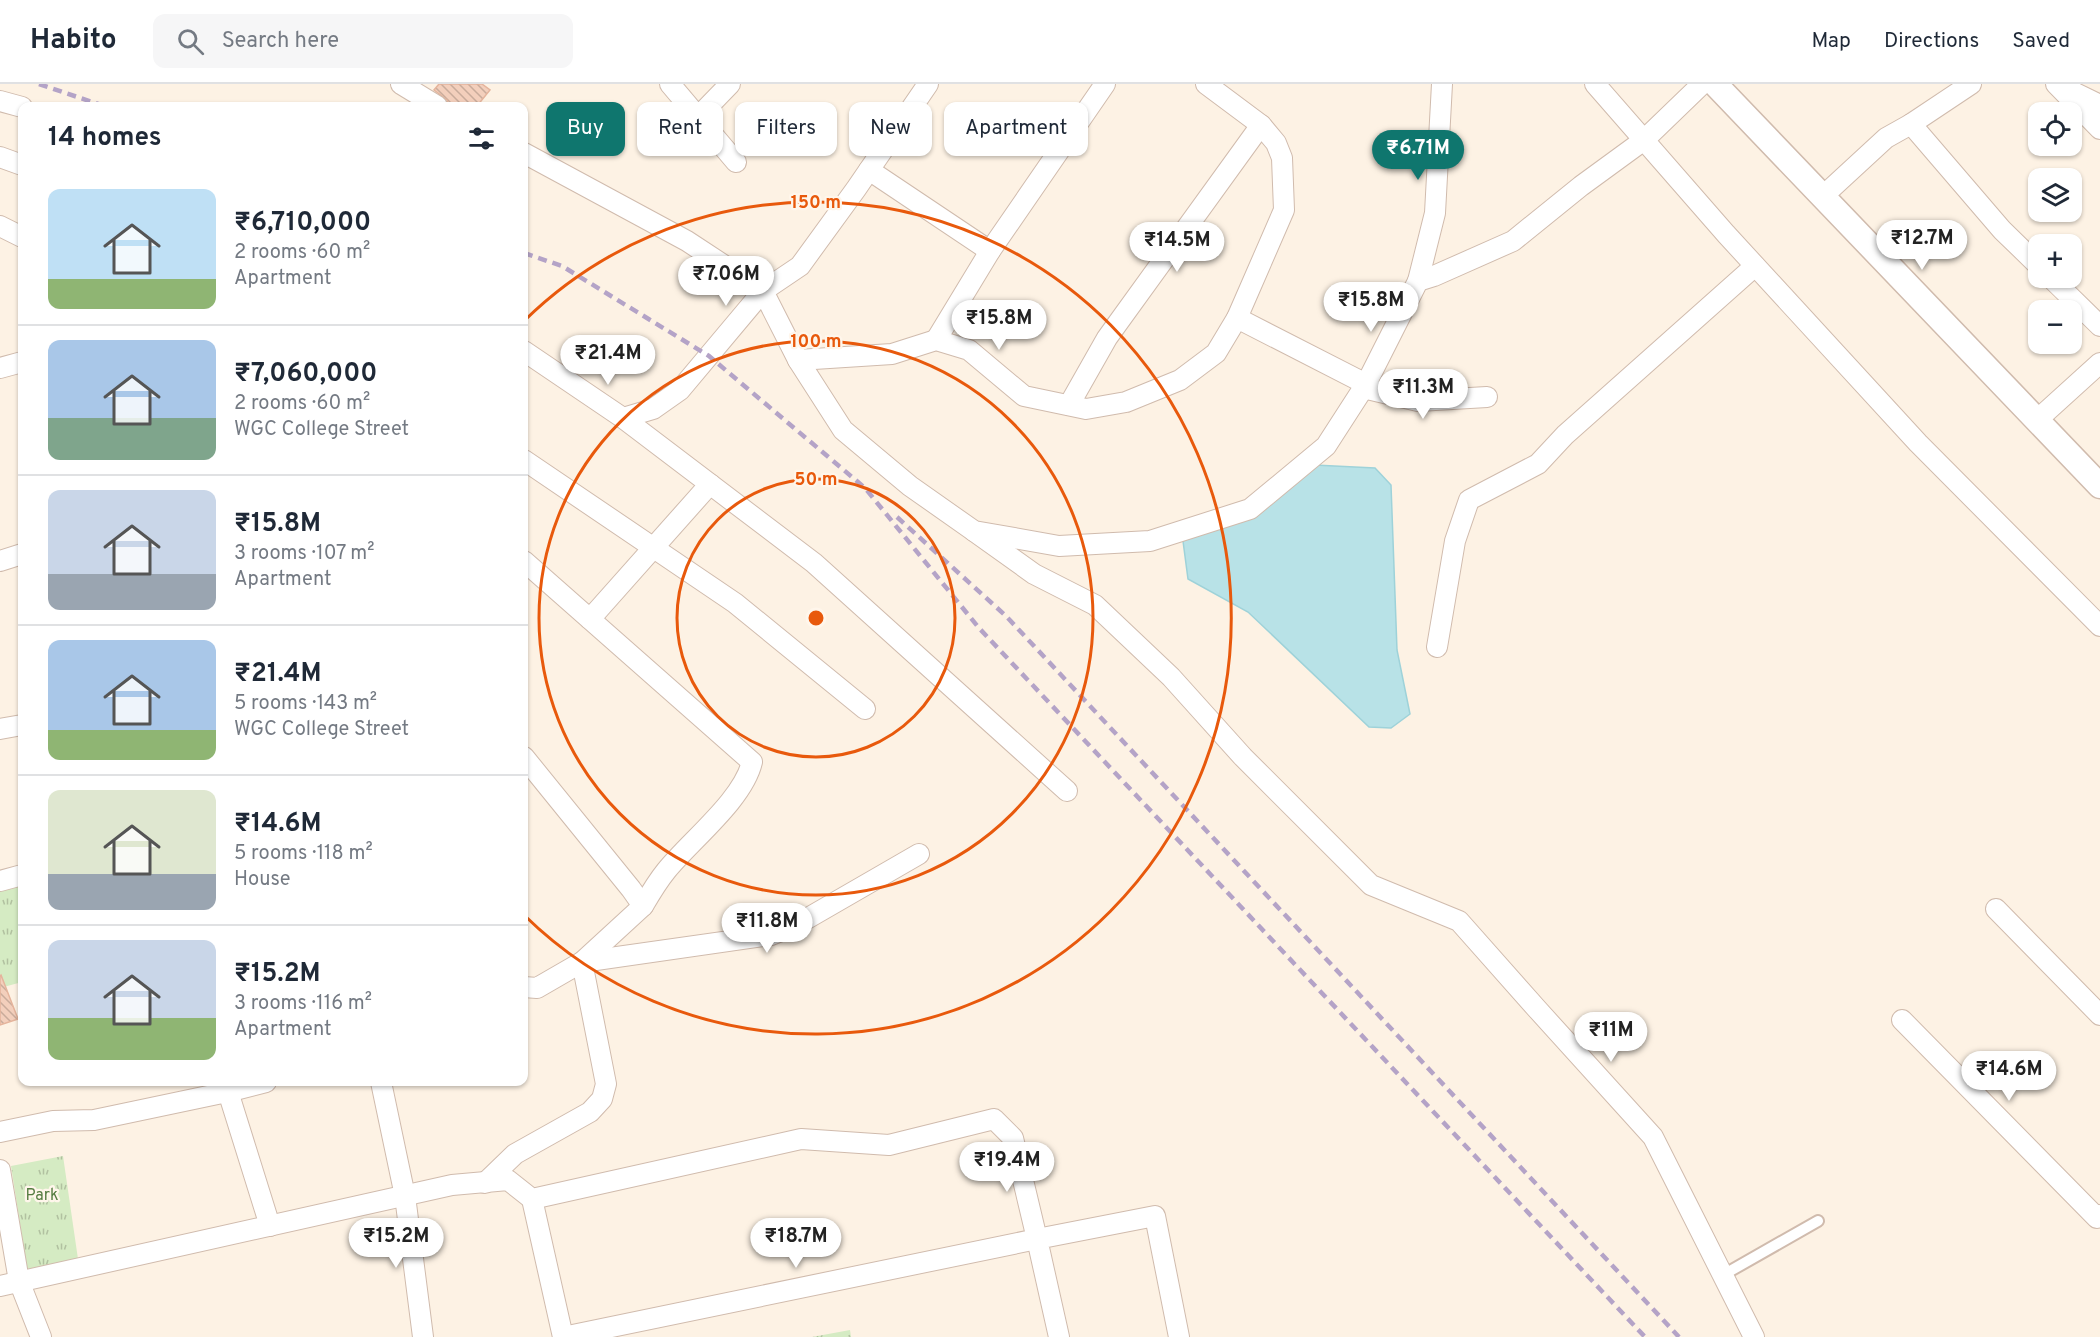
<!DOCTYPE html>
<html lang="en">
<head>
<meta charset="utf-8">
<style>
  :root { --surface:#fff; --page:#f6f6f7; --text:#1f2937; --muted:#747a83; --line:#e0e1e3; --accent:#0f766e }
  body { margin:0; font-family:Overpass,sans-serif; background:var(--page); color:var(--text); height:100vh; display:flex; flex-direction:column; font-size:22px; white-space:nowrap }
  * { box-sizing:border-box; margin:0 }
  p { font-size:20px; color:var(--muted) }
  .icon { flex:none; width:33px; height:33px; fill:none; stroke:currentColor; stroke-width:2; stroke-linecap:round; stroke-linejoin:round }
  .map { position:relative; flex:1; overflow:hidden }
  .sheet { position:absolute; left:18px; top:18px; width:510px; height:984px; display:flex; flex-direction:column; background:var(--surface); border-radius:12px; box-shadow:0 2px 4px #0004 }
  .sheet>* { flex:none }
  .banner { position:absolute; left:546px; top:18px; width:570px; height:54px; display:flex; gap:12px }
  .tools { position:absolute; left:2028px; top:18px; display:grid; gap:12px }
  .tools a { display:grid; place-items:center; width:54px; height:54px; border-radius:12px; background:var(--surface); box-shadow:0 2px 4px #0004; font-size:30px }
  .price { position:absolute; translate:-50% -51px; padding:0 14px; border-radius:21px; background:#fff; color:#222; font-size:20px; line-height:39px; filter:drop-shadow(0 2px 3px #0008) }
  .price::after { content:''; position:absolute; left:50%; top:36px; width:18px; height:14px; margin-left:-9px; background:inherit; clip-path:polygon(0 0,100% 0,50% 100%) }
  .price.current { background:var(--accent); color:#fff }
  ul { padding:0; list-style:none }
  li { display:flex; align-items:center; gap:18px; height:150px; padding:0 30px }
  li+li { border-top:2px solid var(--line) }
  li span { display:grid; place-items:center; flex:none; width:168px; height:120px; border-radius:12px; color:#555 }
  li>.icon { margin-inline-start:auto }
  span .icon { width:72px; height:72px; fill:#fffc; stroke-width:1 }
  li b { font-size:26px }
  h2 { display:flex; justify-content:space-between; align-items:center; height:72px; padding:0 30px; font-size:26px }
  .chip { padding:0 21px; border-radius:12px; background:var(--surface); box-shadow:0 2px 4px #0004; font-size:21px; line-height:54px }
  .chip.current { background:var(--accent); color:#fff }
  header { display:flex; align-items:center; gap:36px; box-sizing:border-box; height:84px; padding:0 30px; background:var(--surface); border-bottom:2px solid var(--line) }
  header strong { font-size:28px }
  nav { display:flex; gap:33px; margin-inline-start:auto; font-size:21px }
  .search { width:420px; height:54px; background:var(--page); display:flex; align-items:center; gap:15px; box-sizing:border-box; padding:0 21px; border-radius:12px; color:var(--muted); font-size:22px }
  .map>svg:first-child { display:block }
</style>
</head>
<body>
<header>
<strong>Habito</strong>
<div class="search"><svg class="icon" aria-label="search" viewBox="0 0 24 24"><circle cx="10" cy="10" r="6"/><path d="M15 15l6 6"/></svg>Search here</div>
<nav><a>Map</a><a>Directions</a><a>Saved</a></nav>
</header>
<div class="map">
<svg width="2100" height="1253" viewBox="0 0 2100 1253">
  <defs>
    <pattern id="grass-tufts" width="24" height="20" patternUnits="userSpaceOnUse" patternTransform="scale(1.5)"><rect width="24" height="20" fill="#d5ebc3"/><path d="M3 7l-1-3M5 7V3M7 7l1-3M15 17l-1-3M17 17v-4M19 17l1-3" fill="none" stroke="#b1c1a0"/></pattern>
    <pattern id="building-back-hatch" width="6" height="6" patternUnits="userSpaceOnUse" patternTransform="scale(1.5)"><rect width="6" height="6" fill="#f3cfbc"/><path d="M-1 5l2 2M0 0l6 6M5-1l2 2" fill="none" stroke="#c9ab9b"/></pattern>
  </defs>
  <rect width="100%" height="100%" fill="#fdf2e4"/>
  <!-- grass -->
  <g fill="url(#grass-tufts)">
    <path d="M22,794V898L0,904V797Z"/>
    <path d="M63,1072L78,1175L27,1185L11,1082Z"/>
    <path d="M850,1246L851,1253H812Z"/>
  </g>
  <!-- water -->
  <path fill="#b8e2e7" stroke="#9ed2d9" stroke-width="1.5" d="M1314,381L1375,384L1391,401L1397,566L1410,630L1391,644L1369,643L1248,528L1188,495L1183,457L1250,425Z"/>
  <!-- building -->
  <g fill="url(#building-back-hatch)" stroke="#e5b49c" stroke-width="1.5">
    <path d="M439,0H482L490,6L477,22H449L447,16L434,6Z"/>
    <path d="M1,891L18,935L0,941V892Z"/>
  </g>
  <g fill="none" stroke-linecap="round" stroke-linejoin="round">
    <defs>
      <path id="service" d="M1723,1191L1818,1137"/>
      <g id="minor">
        <path d="M401,0L437,22"/>
        <path d="M670,0L736,78"/>
        <path d="M1206,0L1261,41L1276,59L1282,74L1284,126L1237,234L1366,300L1418,197L1434,192L1513,157L1581,102L1644,56L1702,0"/>
        <path d="M1595,0L1726,150L1918,359L2100,542"/>
        <path d="M2056,0L2100,45"/>
        <path d="M2067,5L2100,21"/>
        <path d="M0,17L22,23"/>
        <path d="M698,33L730,0"/>
        <path d="M1911,40L1971,0"/>
        <path d="M524,69L687,157L763,207L798,276L892,270L936,256L969,266L1024,312L1086,325L1126,318L1180,296L1216,269L1237,234"/>
        <path d="M0,73L22,81"/>
        <path d="M869,86L990,167"/>
        <path d="M1822,113L1886,54L1911,40L2002,146L2038,181"/>
        <path d="M0,142L22,153"/>
        <path d="M2051,194L2100,242"/>
        <path d="M1418,197L1435,129L1442,0"/>
        <path d="M936,256L990,167L1105,0"/>
        <path d="M524,267L623,334L653,325L680,306L763,207L800,182L856,105L928,0"/>
        <path d="M798,276L843,346L910,402L974,447L1059,462L1150,457L1250,425L1326,362L1366,300"/>
        <path d="M0,284L22,278"/>
        <path d="M1363,304L1418,317L1487,313"/>
        <path d="M1069,321L1107,254L1261,41"/>
        <path d="M623,334L814,479L1067,707"/>
        <path d="M2037,336L2100,279"/>
        <path d="M524,376L735,519L865,625"/>
        <path d="M974,447L1034,490L1095,521L1171,593L1243,673L1371,801L1459,837L1537,925L1653,1053L1754,1253"/>
        <path d="M0,477L22,470"/>
        <path d="M524,477L752,678C743,716 691,756 666,787C657,798 650,810 643,822"/>
        <path d="M590,535L710,400"/>
        <path d="M1437,563L1455,457L1469,416L1538,380L1565,351L1755,182"/>
        <path d="M0,645L22,641"/>
        <path d="M524,673L631,805L643,822L582,878L537,904L524,903"/>
        <path d="M0,797L22,791"/>
        <path d="M1996,825L2100,931"/>
        <path d="M1902,936L2097,1134L2100,1131"/>
        <path d="M225,998L270,1142"/>
        <path d="M381,998L405,1112L423,1253"/>
        <path d="M0,1048L53,1037L94,1036L227,1008L266,998"/>
        <path d="M0,1086L19,1197L41,1253"/>
        <path d="M485,1099L515,1070L590,1028L602,1015L606,1000L582,878L771,851L796,841L919,770"/>
        <path d="M532,1115L563,1253"/>
        <path d="M0,1202L452,1101L508,1096L532,1115L801,1055L889,1061L994,1035L1013,1054L1037,1155L563,1253"/>
        <path d="M1059,1253L1037,1155L1155,1132L1179,1253"/>
      </g>
      <path id="tertiary" d="M1715,0L2100,402"/>
    </defs>
    <!-- service casing -->
    <use href="#service" stroke="#d0bbad" stroke-width="14"/>
    <!-- minor casing -->
    <use href="#minor" stroke="#d0bbad" stroke-width="22"/>
    <!-- tertiary casing -->
    <use href="#tertiary" stroke="#d0bbad" stroke-width="27"/>
    <!-- service -->
    <use href="#service" stroke="#fff" stroke-width="10"/>
    <!-- minor -->
    <use href="#minor" stroke="#fff" stroke-width="20"/>
    <!-- tertiary -->
    <use href="#tertiary" stroke="#fff" stroke-width="24"/>
    <!-- rail -->
    <g stroke="#b4a3c7" stroke-width="4.5" stroke-dasharray="9 6" stroke-linecap="butt">
      <path d="M39,0L104,22"/>
      <path d="M524,169L562,182L709,272L865,404L979,544L1645,1253"/>
      <path d="M897,433L1006,532L1679,1253"/>
    </g>
  </g>
  <!-- distance rings -->
  <g fill="none" stroke="#e8590c" stroke-width="3">
    <circle cx="816" cy="534" r="139"/>
    <circle cx="816" cy="534" r="277"/>
    <path d="M524 237A416 416 0 1 1 524 831"/>
  </g>
  <g text-anchor="middle" stroke-width="4.5" stroke-linejoin="round" paint-order="stroke">
    <!-- park labels -->
    <g font-size="16" fill="#557c41" stroke="#fff6eb">
      <text x="42" y="1116">Park</text>
    </g>
  </g>
  <circle cx="816" cy="534" r="9" fill="#e8590c" stroke="#fff6eb" stroke-width="3"/>
  <g font-size="18" text-anchor="middle" font-weight="bold" fill="#e8590c" stroke="#fff6eb" stroke-width="4.5" stroke-linejoin="round" paint-order="stroke">
    <text x="816" y="124">150 m</text>
    <text x="816" y="263">100 m</text>
    <text x="816" y="401">50 m</text>
  </g>
</svg>
<div class="tools">
<a><svg class="icon" aria-label="locate" viewBox="0 0 24 24"><circle cx="12" cy="12" r="6"/><path d="M12 2v4M12 18v4M2 12h4M18 12h4"/></svg></a>
<a><svg class="icon" aria-label="layers" viewBox="0 0 24 24"><path d="M12 4l9 5-9 5-9-5zM3 14l9 5 9-5"/></svg></a>
<a>+</a>
<a>−</a>
</div>
<b class="price current" style="left:1418px;top:97px">₹6.71M</b>
<b class="price" style="left:1922px;top:187px">₹12.7M</b>
<b class="price" style="left:1177px;top:189px">₹14.5M</b>
<b class="price" style="left:726px;top:223px">₹7.06M</b>
<b class="price" style="left:1371px;top:249px">₹15.8M</b>
<b class="price" style="left:999px;top:267px">₹15.8M</b>
<b class="price" style="left:608px;top:302px">₹21.4M</b>
<b class="price" style="left:1423px;top:336px">₹11.3M</b>
<b class="price" style="left:767px;top:870px">₹11.8M</b>
<b class="price" style="left:1611px;top:979px">₹11M</b>
<b class="price" style="left:2009px;top:1018px">₹14.6M</b>
<b class="price" style="left:1007px;top:1109px">₹19.4M</b>
<b class="price" style="left:396px;top:1185px">₹15.2M</b>
<b class="price" style="left:796px;top:1185px">₹18.7M</b>
<div class="banner">
<a class="chip current">Buy</a>
<a class="chip">Rent</a>
<a class="chip">Filters</a>
<a class="chip">New</a>
<a class="chip">Apartment</a>
</div>
<section class="sheet">
<h2>14 homes<svg class="icon" aria-label="filters" viewBox="0 0 24 24"><path d="M4 7h16M4 17h16"/><circle cx="9" cy="7" r="2"/><circle cx="15" cy="17" r="2"/></svg></h2>
<ul>
<li><span style="background:linear-gradient(#bfe0f5 75%,#8fb573 0)"><svg class="icon" aria-label="home" viewBox="0 0 24 24"><path d="M3 11l9-7 9 7M6 9v11h12V9"/></svg></span><div><b>₹6,710,000</b><p>2 rooms · 60 m²</p><p>Apartment</p></div></li>
<li><span style="background:linear-gradient(#a9c7e8 65%,#7fa58c 0)"><svg class="icon" aria-label="home" viewBox="0 0 24 24"><path d="M3 11l9-7 9 7M6 9v11h12V9"/></svg></span><div><b>₹7,060,000</b><p>2 rooms · 60 m²</p><p>WGC College Street</p></div></li>
<li><span style="background:linear-gradient(#c9d6e8 70%,#9aa5b1 0)"><svg class="icon" aria-label="home" viewBox="0 0 24 24"><path d="M3 11l9-7 9 7M6 9v11h12V9"/></svg></span><div><b>₹15.8M</b><p>3 rooms · 107 m²</p><p>Apartment</p></div></li>
<li><span style="background:linear-gradient(#a9c7e8 75%,#8fb573 0)"><svg class="icon" aria-label="home" viewBox="0 0 24 24"><path d="M3 11l9-7 9 7M6 9v11h12V9"/></svg></span><div><b>₹21.4M</b><p>5 rooms · 143 m²</p><p>WGC College Street</p></div></li>
<li><span style="background:linear-gradient(#dfe7d0 70%,#9aa5b1 0)"><svg class="icon" aria-label="home" viewBox="0 0 24 24"><path d="M3 11l9-7 9 7M6 9v11h12V9"/></svg></span><div><b>₹14.6M</b><p>5 rooms · 118 m²</p><p>House</p></div></li>
<li><span style="background:linear-gradient(#c9d6e8 65%,#8fb573 0)"><svg class="icon" aria-label="home" viewBox="0 0 24 24"><path d="M3 11l9-7 9 7M6 9v11h12V9"/></svg></span><div><b>₹15.2M</b><p>3 rooms · 116 m²</p><p>Apartment</p></div></li>
</ul>
</section>
</div>
</body>
</html>
